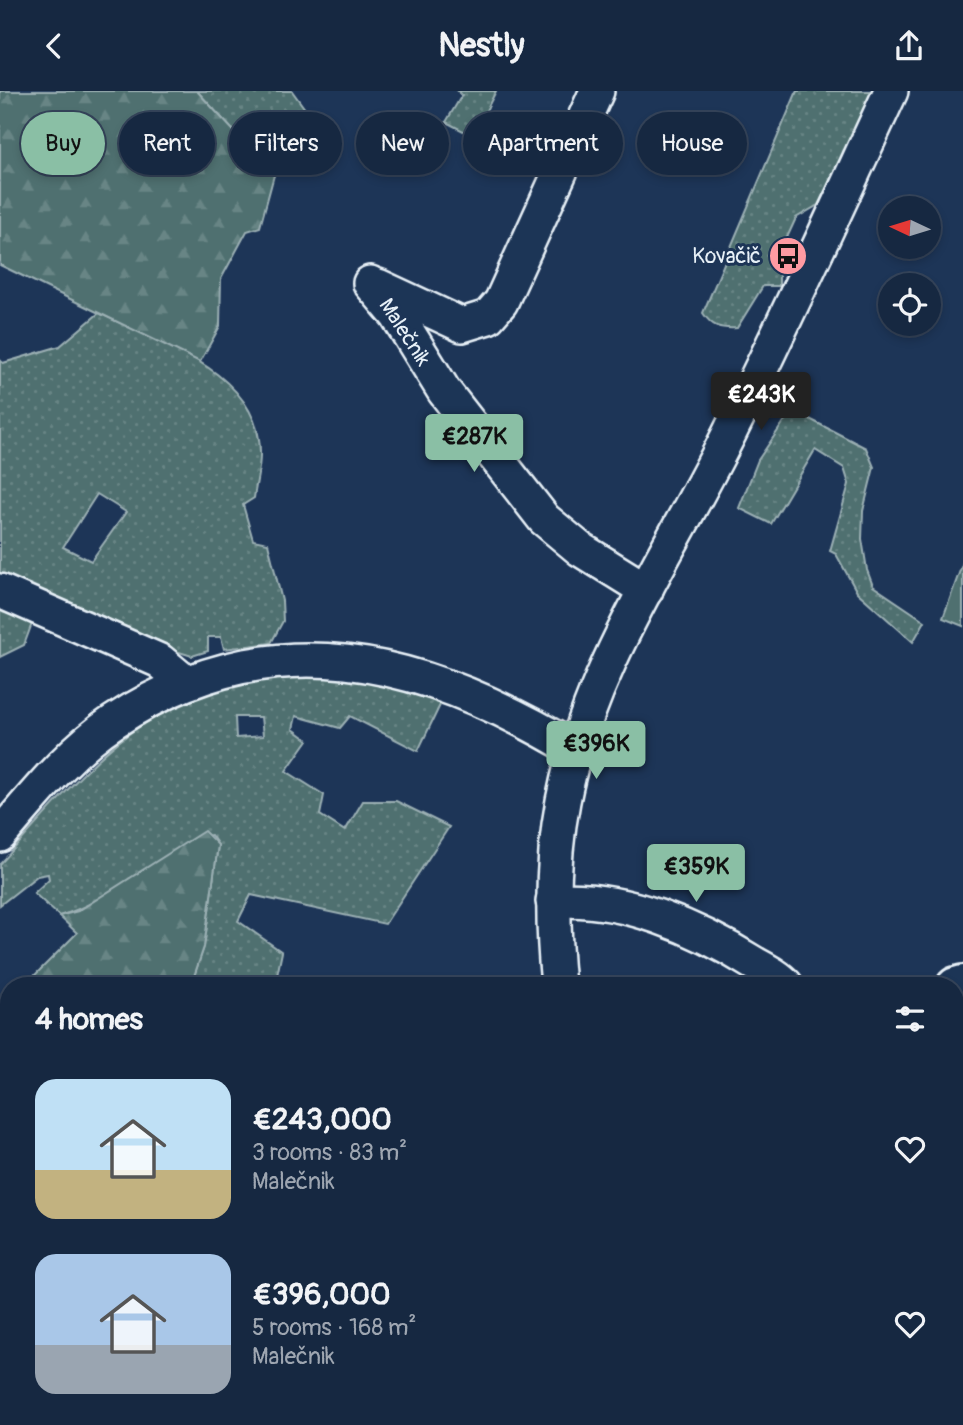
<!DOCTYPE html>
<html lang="en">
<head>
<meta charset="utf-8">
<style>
  :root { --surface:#162841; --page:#1f3048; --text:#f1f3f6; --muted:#9ea6b1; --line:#35445a; --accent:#8abfa5 }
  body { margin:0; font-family:Pangolin,sans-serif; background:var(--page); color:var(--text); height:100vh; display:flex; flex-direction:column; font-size:26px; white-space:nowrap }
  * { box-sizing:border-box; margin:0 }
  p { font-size:23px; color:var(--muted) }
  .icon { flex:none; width:38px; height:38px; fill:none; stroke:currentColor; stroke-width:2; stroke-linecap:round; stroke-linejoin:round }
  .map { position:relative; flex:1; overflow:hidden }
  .drawer { position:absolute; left:0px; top:886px; width:964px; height:450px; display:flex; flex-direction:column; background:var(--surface); border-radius:28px 28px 0 0; box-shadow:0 4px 10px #0003,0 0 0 2px var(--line) }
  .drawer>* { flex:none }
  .hud { position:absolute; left:21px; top:21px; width:922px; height:63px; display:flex; gap:14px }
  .needle { width:46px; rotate:274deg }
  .buttons { position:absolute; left:878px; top:105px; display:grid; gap:14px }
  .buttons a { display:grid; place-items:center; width:63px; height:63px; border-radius:50%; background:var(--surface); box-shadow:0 4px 10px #0003,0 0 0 2px var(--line); font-size:35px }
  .price { position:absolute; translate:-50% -60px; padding:0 16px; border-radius:7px; background:var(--accent); color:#111; font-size:23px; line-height:46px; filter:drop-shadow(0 2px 4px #0008) }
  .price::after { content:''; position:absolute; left:50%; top:42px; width:21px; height:16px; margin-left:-10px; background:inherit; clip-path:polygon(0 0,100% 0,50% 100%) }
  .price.active { background:#222; color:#fff }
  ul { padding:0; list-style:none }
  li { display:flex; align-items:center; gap:21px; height:175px; padding:0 35px }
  li span { display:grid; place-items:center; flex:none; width:196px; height:140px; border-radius:21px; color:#555 }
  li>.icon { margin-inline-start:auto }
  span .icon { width:84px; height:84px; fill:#fffc; stroke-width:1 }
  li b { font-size:30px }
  h2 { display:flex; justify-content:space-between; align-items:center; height:84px; padding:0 35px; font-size:30px }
  .chip { padding:0 24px; border-radius:32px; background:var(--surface); box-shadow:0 4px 10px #0003,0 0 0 2px var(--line); font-size:24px; line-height:63px }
  .chip.active { background:var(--accent); color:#111 }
  header { display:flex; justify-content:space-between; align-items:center; height:91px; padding:0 35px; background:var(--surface); font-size:32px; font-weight:700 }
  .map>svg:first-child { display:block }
</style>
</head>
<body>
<header><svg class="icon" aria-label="back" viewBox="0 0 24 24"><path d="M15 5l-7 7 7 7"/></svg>Nestly<svg class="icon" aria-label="share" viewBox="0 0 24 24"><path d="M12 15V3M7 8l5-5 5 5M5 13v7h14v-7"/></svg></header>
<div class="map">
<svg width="963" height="1334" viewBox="0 0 963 1334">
  <defs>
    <pattern id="grass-dots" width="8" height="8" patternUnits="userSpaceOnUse" patternTransform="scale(1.75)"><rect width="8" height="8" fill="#4f7070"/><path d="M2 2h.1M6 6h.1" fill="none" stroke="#688585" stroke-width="1.8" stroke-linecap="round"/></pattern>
    <pattern id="forest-firs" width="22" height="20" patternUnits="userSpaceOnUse" patternTransform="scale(1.75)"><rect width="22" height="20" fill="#4f7070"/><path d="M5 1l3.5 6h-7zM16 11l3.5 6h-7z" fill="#688585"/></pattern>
  </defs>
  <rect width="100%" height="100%" fill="#1d3557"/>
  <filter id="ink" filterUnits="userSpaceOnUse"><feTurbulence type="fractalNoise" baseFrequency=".0143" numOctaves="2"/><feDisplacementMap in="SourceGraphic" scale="14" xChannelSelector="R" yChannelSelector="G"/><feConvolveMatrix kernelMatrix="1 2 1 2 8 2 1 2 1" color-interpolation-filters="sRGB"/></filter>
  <g filter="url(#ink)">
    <!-- grass -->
    <g fill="url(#grass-dots)" stroke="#9cb0b4" stroke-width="2" fill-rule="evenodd">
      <path d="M197,0H292L308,22L290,47L274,84Z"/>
      <path d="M458,0H496L473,45L446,31L462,4Z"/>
      <path d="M797,0H875L818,114L796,127L779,164V195H763L737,237C720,238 712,236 703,222Z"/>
      <path d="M99,222C158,251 262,281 260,364C260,378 256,392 254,407L243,414L253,449L268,452L282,510L283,530L271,552L224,558L221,546H208V560L192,565L113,541L0,489V269L3,272L60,255ZM97,403L126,421L91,470L63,456Z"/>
      <path d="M792,319L866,357L874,376L863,420L862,448L867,479L873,495L925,530L913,551L857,501L836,463L830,460L849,393L844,377L815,359L771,433L739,417L758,369Z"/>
      <path d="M0,507L34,527L24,554L0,566Z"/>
      <path d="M280,584L333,585L379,591L441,612L418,660L350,625L340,637L296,625L293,638L308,649L286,680L324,704L320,724L345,740L363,710H396L449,736L385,833L251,804L238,830L282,861L275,894H191L204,856L218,754L211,744C188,746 183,756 164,768C131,788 97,814 59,825L34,802L49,788L48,783L37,785L0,814V773C54,715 103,649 176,614C208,599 245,592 280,584ZM235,626H261L263,645L236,647Z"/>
      <path d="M9,1040V1326L337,1327L335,1334H0V1042Z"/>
      <path d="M459,1327H528L526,1334H456Z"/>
    </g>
    <!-- forest -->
    <g fill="url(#forest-firs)" stroke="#9cb0b4" stroke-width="2">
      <path d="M0,0H197L274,84L260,136L247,140L221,188L220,235L200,271L0,174Z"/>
      <path d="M204,740L218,754L204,856L191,894H25L77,842L59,825L78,820Z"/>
      <path d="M9,908V1040L0,1042V915Z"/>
    </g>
    <!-- garden -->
    <path fill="#4f7070" stroke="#9cb0b4" stroke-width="2" d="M963,471V535L943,527Z"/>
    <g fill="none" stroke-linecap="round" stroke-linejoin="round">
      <!-- highway-tunnel -->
      <g stroke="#3b516f" stroke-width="38" stroke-dasharray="38 19" stroke-linecap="butt">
        <path d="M0,1149L9,1147"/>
        <path d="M0,1197L9,1195"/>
      </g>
      <defs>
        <g id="minor">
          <path d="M370,192L397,224L444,300L544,428L580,458L646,499"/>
          <path d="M378,195L462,234L488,226L501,211L597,0"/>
          <path d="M0,500L160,570L185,591"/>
          <path d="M0,744C34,705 69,660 113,631C271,526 423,567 576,659"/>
          <path d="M553,810C622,804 698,837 755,873C766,879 778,885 786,894"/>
          <path d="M558,894C552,833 551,771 563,710C589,574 673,458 733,335C788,225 839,112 891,0"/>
          <path d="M543,1334L545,1326"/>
          <path d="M833,1334L834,1326"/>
        </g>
        <g id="highway">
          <path d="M956,896L963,894"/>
          <path d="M956,945L963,943"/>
        </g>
      </defs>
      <!-- minor casing -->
      <use href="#minor" stroke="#e8f1f8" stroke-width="38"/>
      <!-- highway casing -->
      <use href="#highway" stroke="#e8f1f8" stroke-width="44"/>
      <!-- minor -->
      <use href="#minor" stroke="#1d3557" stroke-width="33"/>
      <!-- highway -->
      <use href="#highway" stroke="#1d3557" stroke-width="38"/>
    </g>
  </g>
  <!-- icons -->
  <defs>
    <symbol id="bus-disc" viewBox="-11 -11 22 22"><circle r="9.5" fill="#ff9aa2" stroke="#1d3557"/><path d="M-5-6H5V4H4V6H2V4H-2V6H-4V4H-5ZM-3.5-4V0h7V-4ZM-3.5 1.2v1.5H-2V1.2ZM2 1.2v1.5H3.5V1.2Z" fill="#111"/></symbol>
  </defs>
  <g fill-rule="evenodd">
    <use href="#bus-disc" x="766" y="143" width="44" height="44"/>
  </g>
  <g text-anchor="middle" stroke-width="6" stroke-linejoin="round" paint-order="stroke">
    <!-- poi labels -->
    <g font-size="21" fill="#e8f1f8" stroke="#1d3557" text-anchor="end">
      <text x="761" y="172">Kovačič</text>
    </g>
    <!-- street labels -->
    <g font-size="21" fill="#e8f1f8" stroke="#1d3557">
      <text transform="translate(405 241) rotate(57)" y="7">Malečnik</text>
    </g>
  </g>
</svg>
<div class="buttons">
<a><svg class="needle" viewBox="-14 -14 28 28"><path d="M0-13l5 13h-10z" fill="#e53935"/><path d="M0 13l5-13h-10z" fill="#9ea6b1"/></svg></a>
<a><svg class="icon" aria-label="locate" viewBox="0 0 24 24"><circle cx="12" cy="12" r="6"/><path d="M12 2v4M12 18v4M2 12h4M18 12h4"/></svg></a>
</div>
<b class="price active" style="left:761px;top:341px">€243K</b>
<b class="price" style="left:474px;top:383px">€287K</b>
<b class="price" style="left:596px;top:690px">€396K</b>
<b class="price" style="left:696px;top:813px">€359K</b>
<div class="hud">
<a class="chip active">Buy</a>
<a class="chip">Rent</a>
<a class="chip">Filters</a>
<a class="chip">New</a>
<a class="chip">Apartment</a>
<a class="chip">House</a>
</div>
<section class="drawer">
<h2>4 homes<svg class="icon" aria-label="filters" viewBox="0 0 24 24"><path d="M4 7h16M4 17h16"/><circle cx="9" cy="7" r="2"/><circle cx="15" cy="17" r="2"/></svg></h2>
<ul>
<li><span style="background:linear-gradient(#bfe0f5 65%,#c2b280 0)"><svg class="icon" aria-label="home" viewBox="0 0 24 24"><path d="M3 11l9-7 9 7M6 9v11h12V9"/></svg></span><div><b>€243,000</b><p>3 rooms · 83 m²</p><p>Malečnik</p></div><svg class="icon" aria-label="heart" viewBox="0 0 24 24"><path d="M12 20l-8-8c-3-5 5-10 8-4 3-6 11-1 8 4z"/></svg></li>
<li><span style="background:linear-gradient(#a9c7e8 65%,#9aa5b1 0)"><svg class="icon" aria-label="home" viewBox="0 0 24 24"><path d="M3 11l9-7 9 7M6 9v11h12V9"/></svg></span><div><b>€396,000</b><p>5 rooms · 168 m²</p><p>Malečnik</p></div><svg class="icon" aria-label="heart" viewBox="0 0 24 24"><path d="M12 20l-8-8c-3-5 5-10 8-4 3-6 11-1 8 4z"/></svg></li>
</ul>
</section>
</div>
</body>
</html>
